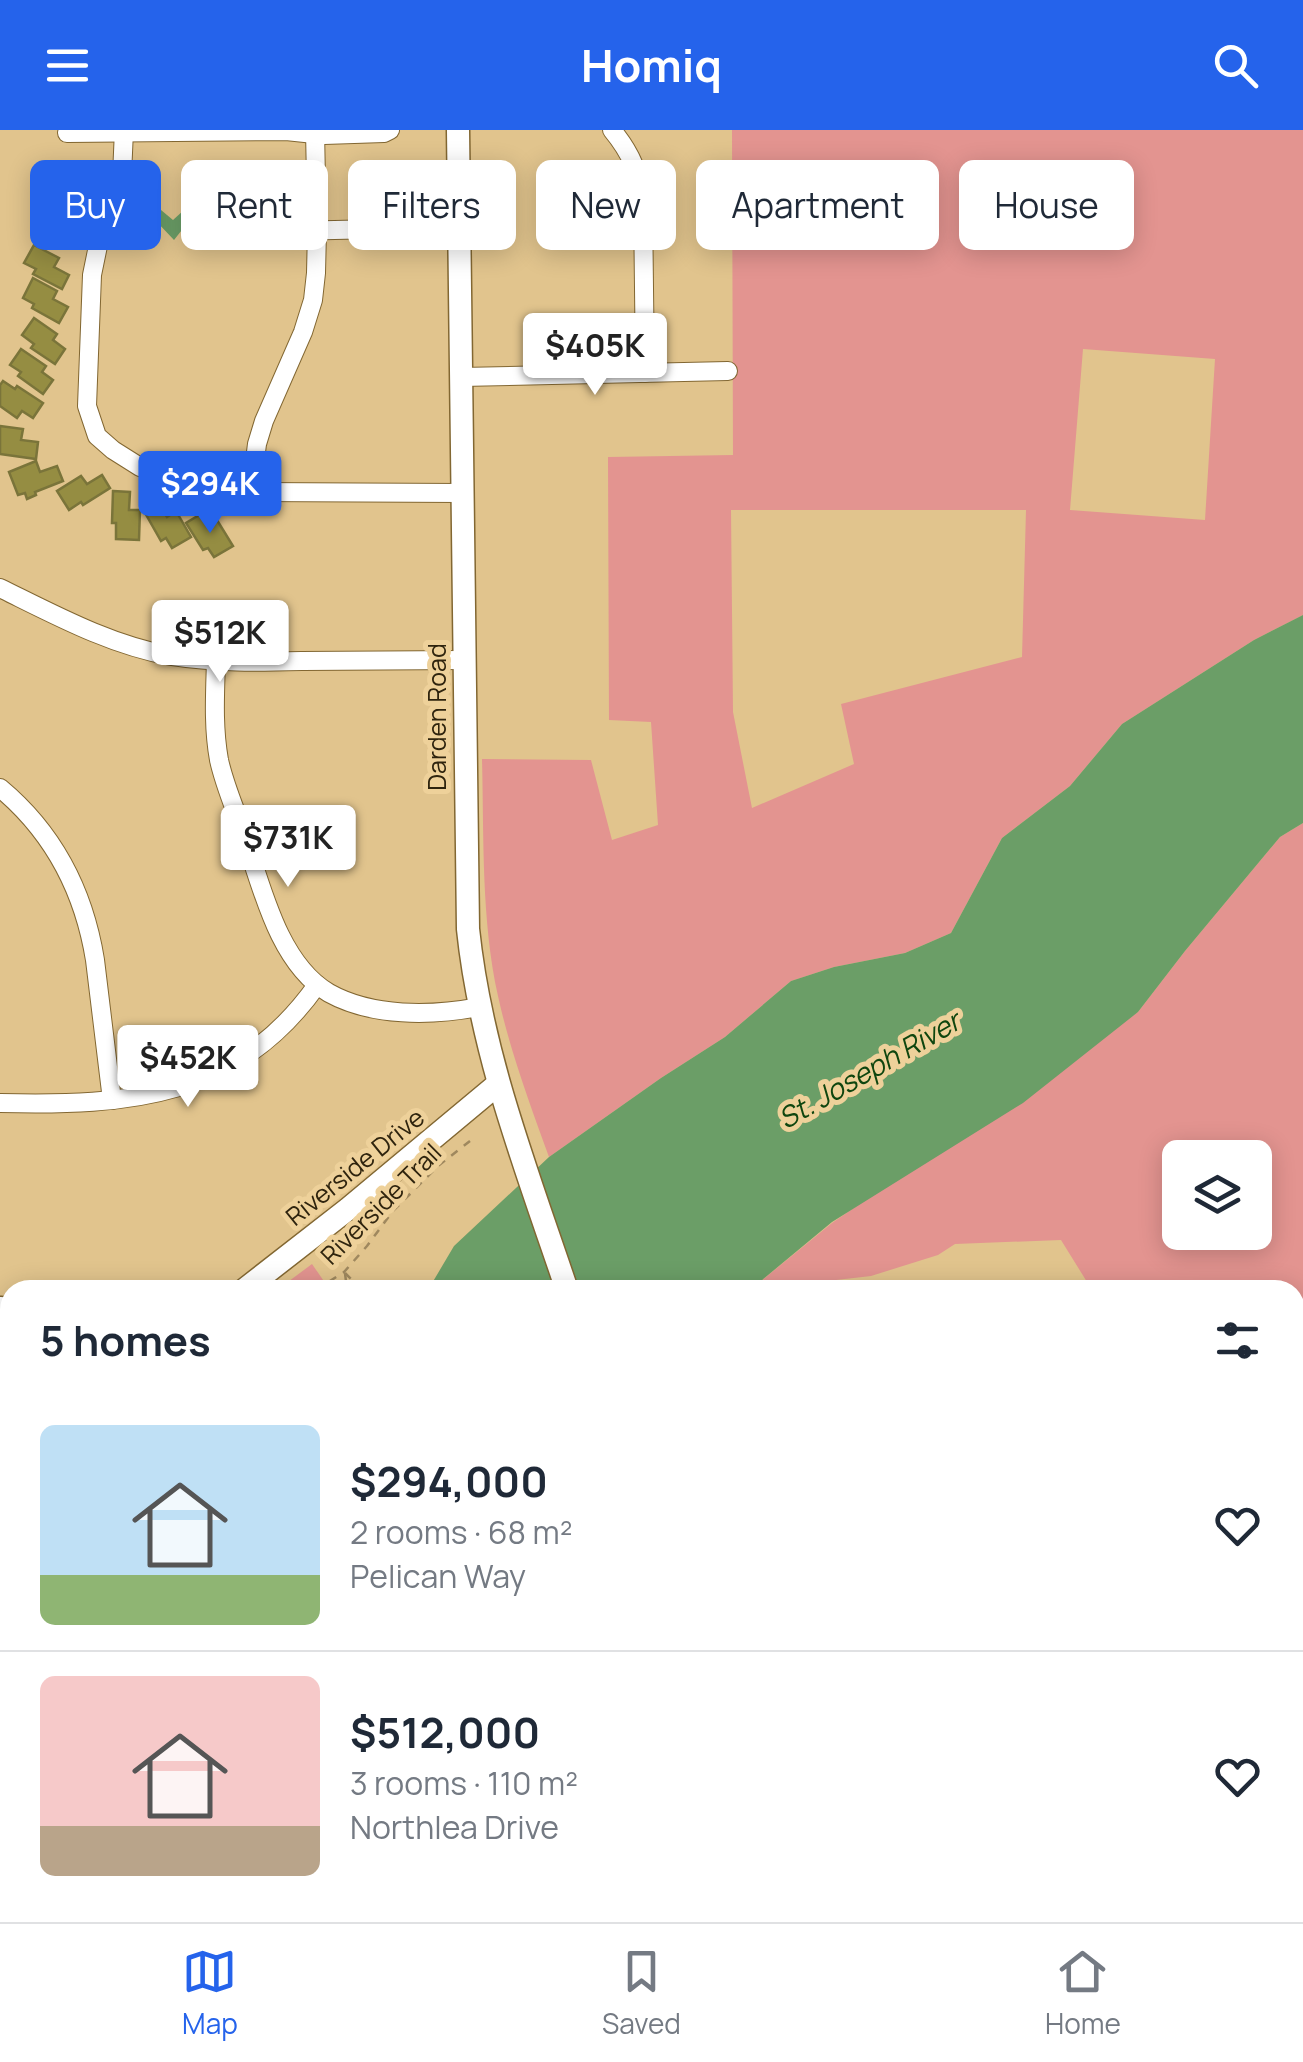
<!DOCTYPE html>
<html lang="en">
<head>
<meta charset="utf-8">
<style>
  :root { --surface:#fff; --page:#f2f2f3; --text:#1f2937; --muted:#747a83; --line:#e0e1e3; --accent:#2563eb }
  body { margin:0; font-family:Manrope,sans-serif; background:var(--page); color:var(--text); height:100vh; display:flex; flex-direction:column; font-size:38px; white-space:nowrap }
  * { box-sizing:border-box; margin:0 }
  p { font-size:32px; color:var(--muted) }
  .icon { flex:none; width:55px; height:55px; fill:none; stroke:currentColor; stroke-width:2; stroke-linecap:round; stroke-linejoin:round }
  .map { position:relative; flex:1; overflow:hidden }
  .sheet { position:absolute; left:0px; top:1150px; width:1305px; height:642px; display:flex; flex-direction:column; background:var(--surface); border-radius:30px 30px 0 0; box-shadow:0 5px 25px #0003 }
  .sheet>* { flex:none }
  .top-card { position:absolute; left:30px; top:30px; width:1245px; height:90px; display:flex; gap:20px }
  .fabs { position:absolute; left:1162px; top:1010px; display:grid; gap:20px }
  .fabs a { display:grid; place-items:center; width:110px; height:110px; border-radius:15px; background:var(--surface); box-shadow:0 5px 25px #0003; font-size:50px }
  .price { position:absolute; translate:-50% -85px; padding:0 22px; border-radius:10px; background:#fff; color:#222; font-size:32px; line-height:65px; filter:drop-shadow(0 2px 5px #0008) }
  .price::after { content:''; position:absolute; left:50%; top:60px; width:30px; height:22px; margin-left:-15px; background:inherit; clip-path:polygon(0 0,100% 0,50% 100%) }
  .price.on { background:var(--accent); color:#fff }
  ul { padding:0; list-style:none }
  li { display:flex; align-items:center; gap:30px; height:250px; padding:0 40px }
  li+li { border-top:2px solid var(--line) }
  li span { display:grid; place-items:center; flex:none; width:280px; height:200px; border-radius:15px; color:#555 }
  li>.icon { margin-inline-start:auto }
  span .icon { width:120px; height:120px; fill:#fffc; stroke-width:1 }
  li b { font-size:42px }
  h2 { display:flex; justify-content:space-between; align-items:center; height:120px; padding:0 40px; font-size:42px }
  .tag { padding:0 35px; border-radius:15px; background:var(--surface); box-shadow:0 5px 25px #0003; font-size:35px; line-height:90px }
  .tag.on { background:var(--accent); color:#fff }
  header { display:flex; justify-content:space-between; align-items:center; height:130px; padding:0 40px; background:var(--accent); color:#fff; font-size:45px; font-weight:700 }
  .dock { display:flex; justify-content:space-around; align-items:center; height:140px; border-top:2px solid var(--line); background:var(--surface); font-size:28px; color:var(--muted) }
  .dock a { display:grid; justify-items:center; gap:5px }
  .dock .on { color:var(--accent) }
  .map>svg:first-child { display:block }
</style>
</head>
<body>
<header><svg class="icon" aria-label="menu" viewBox="0 0 24 24"><path d="M4 6h16M4 12h16M4 18h16"/></svg>Homiq<svg class="icon" aria-label="search" viewBox="0 0 24 24"><circle cx="10" cy="10" r="6"/><path d="M15 15l6 6"/></svg></header>
<div class="map">
<svg width="1303" height="1792" viewBox="0 0 1303 1792">
  <rect width="100%" height="100%" fill="#e1c48d"/>
  <!-- green -->
  <g fill="#e39490" fill-rule="evenodd">
    <path d="M732,0H1303V485L1254,510L1122,594L1070,656L1002,708L951,803L905,823L834,837L791,851L725,907L661,948L549,1027C530,974 510,921 498,866C481,789 484,707 482,629L591,630L612,710L658,695L651,592L609,590L608,327L733,325ZM1083,219L1215,229L1205,390L1070,380ZM731,380H1026L1022,527L841,574L854,634L752,678L733,582Z"/>
    <path d="M1303,693V1405L1295,1404V1160H1092L1061,1110L955,1114L938,1125L871,1146L750,1160L832,1093L1138,882L1185,821L1280,707ZM1180,1028H1255V1102H1180Z"/>
    <path d="M312,1134L330,1160H277Z"/>
    <path d="M0,1219L10,1220V1334H0Z"/>
    <path d="M0,1485H10V1782L483,1783L482,1792H0Z"/>
  </g>
  <!-- water -->
  <g fill="#6b9e67">
    <path d="M161,80L173,90L184,80L190,85L189,91L174,110L156,91L155,85Z"/>
    <path d="M1303,485V693L1280,707L1185,821L1138,882L1023,973L832,1092L750,1160H428L454,1116L549,1027L661,948L725,907L791,851L834,837L905,823L951,803L1002,708L1070,656L1122,594L1254,510Z"/>
    <rect x="0" y="1334" width="10" height="151"/>
    <path d="M0,1623L10,1627V1679L0,1692Z"/>
  </g>
  <!-- building -->
  <g fill="#958d42" stroke="#7a743a" stroke-width="2.5">
    <path d="M34,115L59,128L54,137L69,145L62,159L33,144L36,139L24,133Z"/>
    <path d="M33,148L57,161L53,169L68,177L59,193L32,178L34,174L23,168Z"/>
    <path d="M34,188L57,204L53,210L65,219L55,234L31,218L34,214L22,205Z"/>
    <path d="M21,219L46,236L42,242L53,250L43,264L18,246L21,242L10,235Z"/>
    <path d="M3,251L15,259L17,256L43,273L33,288L22,281L17,288L0,276V255Z"/>
    <path d="M0,296L23,299L21,310L38,312L36,329L0,324Z"/>
    <path d="M36,331L40,342L57,336L63,351L35,362L36,365L27,369L25,363L18,365L9,342Z"/>
    <path d="M102,345L110,358L83,375L81,372L69,380L57,361L81,346L87,354Z"/>
    <path d="M113,361L130,362L129,380H140L139,410L116,409V393H112Z"/>
    <path d="M158,373L167,387L176,381L191,407L172,418L166,408L161,411L144,381Z"/>
    <path d="M201,384L208,396L217,390L233,416L214,427L208,418L203,420L186,393Z"/>
  </g>
  <g fill="none" stroke-linecap="round" stroke-linejoin="round">
    <defs>
      <g id="service">
        <path d="M0,1262L10,1263"/>
        <path d="M7,1301L10,1266"/>
        <path d="M1295,1476H1303"/>
        <path d="M618,1792L629,1782"/>
        <path d="M1204,1792V1782"/>
      </g>
      <g id="minor">
        <path d="M124,0L121,68L100,106L92,145L87,276L97,306L113,320L140,337L200,357L251,362L462,363"/>
        <path d="M612,0C631,23 640,44 643,74L645,243"/>
        <path d="M67,3L286,1L324,5L384,3L390,0"/>
        <path d="M240,93L290,101L379,99"/>
        <path d="M461,247L728,241"/>
        <path d="M251,362L257,314L264,291L303,202L313,170L316,143L317,101L315,0"/>
        <path d="M0,458C55,485 110,515 171,526C215,533 259,532 302,531C356,531 410,530 464,530"/>
        <path d="M216,531C215,564 213,597 219,630C224,653 233,674 241,696C260,749 276,832 329,863C372,887 431,886 479,877"/>
        <path d="M0,658C54,703 84,762 95,830L112,970"/>
        <path d="M0,973C129,976 237,968 317,855"/>
      </g>
      <g id="tertiary">
        <path d="M458,0L468,799C481,924 527,1041 567,1160"/>
        <path d="M244,1160L348,1079L498,954"/>
        <path d="M0,1178L10,1179"/>
        <path d="M0,1205L10,1207"/>
        <path d="M557,1792L560,1782"/>
      </g>
    </defs>
    <!-- service casing -->
    <use href="#service" stroke="#826732" stroke-width="11"/>
    <!-- minor casing -->
    <use href="#minor" stroke="#826732" stroke-width="20"/>
    <!-- tertiary casing -->
    <use href="#tertiary" stroke="#826732" stroke-width="25"/>
    <!-- path -->
    <g stroke="#9f885e" stroke-width="2.5" stroke-dasharray="8 8" stroke-linecap="butt">
      <path d="M345,1143L362,1160"/>
      <path d="M345,1143L347,1160"/>
      <path d="M316,1160L344,1142L367,1116L393,1081L438,1036L470,1011"/>
      <path d="M0,1246L10,1247"/>
      <path d="M493,1792L494,1782"/>
      <path d="M581,1792L584,1782"/>
    </g>
    <!-- service -->
    <use href="#service" stroke="#fff" stroke-width="9"/>
    <!-- minor -->
    <use href="#minor" stroke="#fff" stroke-width="18"/>
    <!-- tertiary -->
    <use href="#tertiary" stroke="#fff" stroke-width="22"/>
  </g>
  <g text-anchor="middle" stroke-width="10" stroke-linejoin="round" paint-order="stroke">
    <!-- street labels -->
    <g font-size="25" fill="#2f240e" stroke="#eed19a">
      <text transform="translate(437 587) rotate(-90)" y="9">Darden Road</text>
      <text transform="translate(355 1037) rotate(-39)" y="9">Riverside Drive</text>
      <text transform="translate(381 1074) rotate(-45)" y="9">Riverside Trail</text>
    </g>
    <!-- water labels -->
    <g font-size="28" font-style="italic" fill="#0f460f" stroke="#eed19a">
      <text transform="translate(869 940) rotate(-30)" y="10">St. Joseph River</text>
    </g>
  </g>
</svg>
<div class="fabs">
<a><svg class="icon" aria-label="layers" viewBox="0 0 24 24"><path d="M12 4l9 5-9 5-9-5zM3 14l9 5 9-5"/></svg></a>
</div>
<b class="price" style="left:595px;top:268px">$405K</b>
<b class="price on" style="left:210px;top:406px">$294K</b>
<b class="price" style="left:220px;top:555px">$512K</b>
<b class="price" style="left:288px;top:760px">$731K</b>
<b class="price" style="left:188px;top:980px">$452K</b>
<div class="top-card">
<a class="tag on">Buy</a>
<a class="tag">Rent</a>
<a class="tag">Filters</a>
<a class="tag">New</a>
<a class="tag">Apartment</a>
<a class="tag">House</a>
</div>
<section class="sheet">
<h2>5 homes<svg class="icon" aria-label="filters" viewBox="0 0 24 24"><path d="M4 7h16M4 17h16"/><circle cx="9" cy="7" r="2"/><circle cx="15" cy="17" r="2"/></svg></h2>
<ul>
<li><span style="background:linear-gradient(#bfe0f5 75%,#8fb573 0)"><svg class="icon" aria-label="home" viewBox="0 0 24 24"><path d="M3 11l9-7 9 7M6 9v11h12V9"/></svg></span><div><b>$294,000</b><p>2 rooms · 68 m²</p><p>Pelican Way</p></div><svg class="icon" aria-label="heart" viewBox="0 0 24 24"><path d="M12 20l-8-8c-3-5 5-10 8-4 3-6 11-1 8 4z"/></svg></li>
<li><span style="background:linear-gradient(#f6c9c9 75%,#b9a48a 0)"><svg class="icon" aria-label="home" viewBox="0 0 24 24"><path d="M3 11l9-7 9 7M6 9v11h12V9"/></svg></span><div><b>$512,000</b><p>3 rooms · 110 m²</p><p>Northlea Drive</p></div><svg class="icon" aria-label="heart" viewBox="0 0 24 24"><path d="M12 20l-8-8c-3-5 5-10 8-4 3-6 11-1 8 4z"/></svg></li>
</ul>
</section>
</div>
<nav class="dock">
<a class="on"><svg class="icon" aria-label="map" viewBox="0 0 24 24"><path d="M3 6l6-2 6 2 6-2v14l-6 2-6-2-6 2zM9 4v14M15 6v14"/></svg>Map</a>
<a><svg class="icon" aria-label="saved" viewBox="0 0 24 24"><path d="M7 4h10v16l-5-4-5 4z"/></svg>Saved</a>
<a><svg class="icon" aria-label="home" viewBox="0 0 24 24"><path d="M3 11l9-7 9 7M6 9v11h12V9"/></svg>Home</a>
</nav>
</body>
</html>
